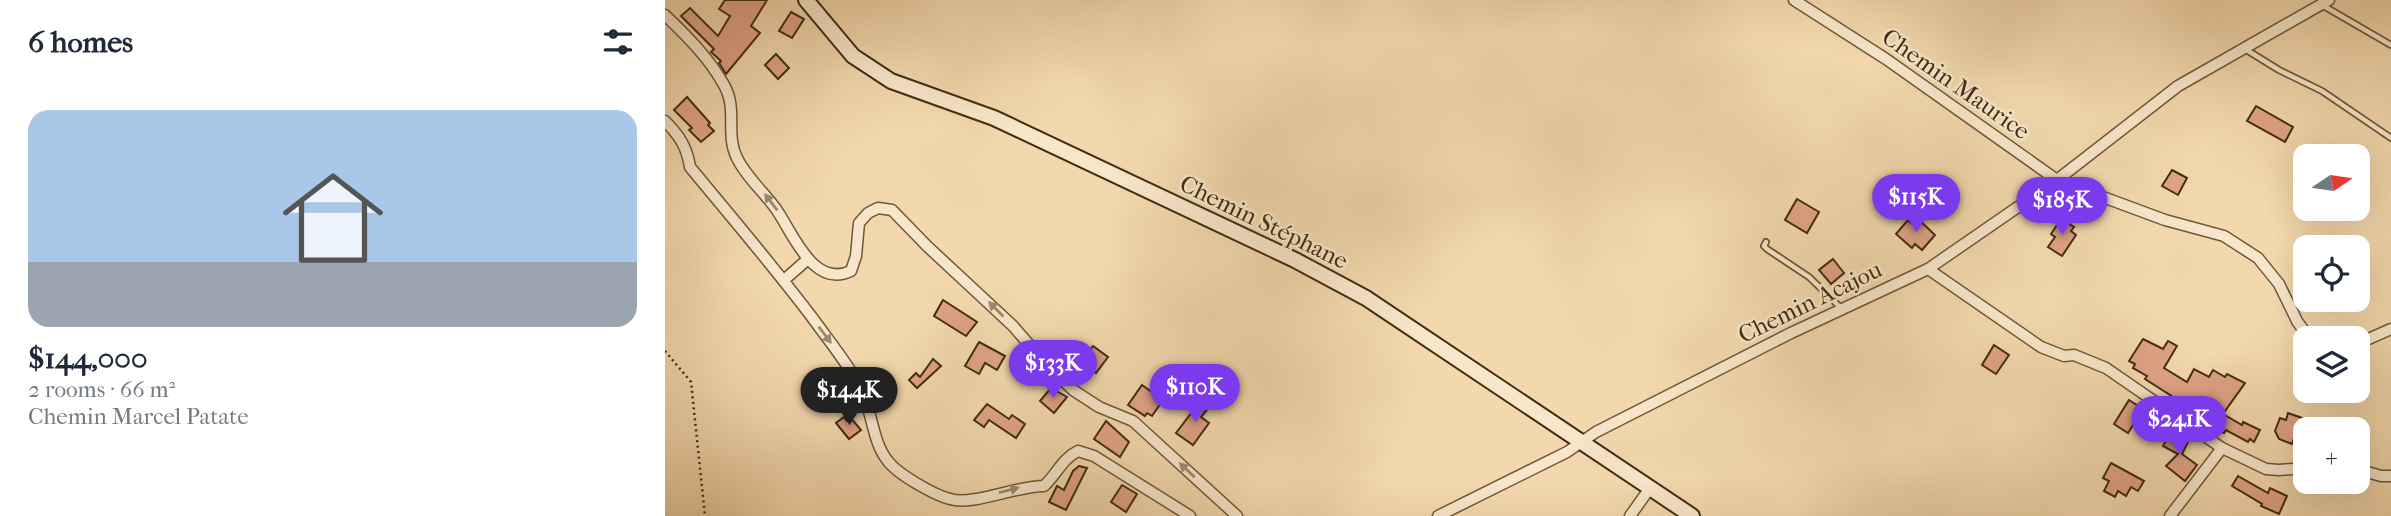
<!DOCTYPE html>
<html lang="en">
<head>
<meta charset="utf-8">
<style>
  :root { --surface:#fff; --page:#f2f2f3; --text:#1f2937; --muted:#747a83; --line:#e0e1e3; --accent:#7c3aed }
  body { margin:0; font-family:"IM FELL French Canon",serif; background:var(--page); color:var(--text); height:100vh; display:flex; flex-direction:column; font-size:26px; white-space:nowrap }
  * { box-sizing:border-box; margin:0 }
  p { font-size:23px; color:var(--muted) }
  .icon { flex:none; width:38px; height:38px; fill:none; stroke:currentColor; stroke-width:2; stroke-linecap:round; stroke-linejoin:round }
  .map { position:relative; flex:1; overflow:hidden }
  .drawer { display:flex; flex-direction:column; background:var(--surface); width:665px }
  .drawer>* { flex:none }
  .needle { width:46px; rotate:77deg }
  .tools { position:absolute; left:1628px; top:144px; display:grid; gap:14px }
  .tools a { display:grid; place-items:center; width:77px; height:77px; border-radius:14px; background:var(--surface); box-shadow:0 7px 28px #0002; font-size:35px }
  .price { position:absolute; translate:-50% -60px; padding:0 16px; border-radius:24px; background:var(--accent); color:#fff; font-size:23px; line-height:46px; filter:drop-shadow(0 2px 4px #0008) }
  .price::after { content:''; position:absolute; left:50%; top:42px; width:21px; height:16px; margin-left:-10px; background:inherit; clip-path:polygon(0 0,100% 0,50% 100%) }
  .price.selected { background:#222; color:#fff }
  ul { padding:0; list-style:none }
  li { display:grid; align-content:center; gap:14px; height:371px; padding:0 28px }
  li+li { border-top:2px solid var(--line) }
  li span { display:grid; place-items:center; height:217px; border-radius:21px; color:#555 }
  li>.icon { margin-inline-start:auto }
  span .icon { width:126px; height:126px; fill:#fffc; stroke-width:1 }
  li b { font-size:30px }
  h2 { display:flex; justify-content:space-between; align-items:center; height:84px; padding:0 28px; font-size:30px }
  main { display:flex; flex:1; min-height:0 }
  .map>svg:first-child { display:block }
</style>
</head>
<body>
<main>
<section class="drawer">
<h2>6 homes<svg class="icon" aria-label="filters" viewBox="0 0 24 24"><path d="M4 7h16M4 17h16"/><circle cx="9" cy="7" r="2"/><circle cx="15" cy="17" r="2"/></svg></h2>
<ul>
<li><span style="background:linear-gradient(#a9c7e8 70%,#9aa5b1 0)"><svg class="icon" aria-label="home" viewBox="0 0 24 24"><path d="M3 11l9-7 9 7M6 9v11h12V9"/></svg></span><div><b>$144,000</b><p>2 rooms · 66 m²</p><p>Chemin Marcel Patate</p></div></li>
</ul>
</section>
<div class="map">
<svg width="1726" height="516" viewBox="0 0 1726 516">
  <rect width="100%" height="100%" fill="#f3d8ad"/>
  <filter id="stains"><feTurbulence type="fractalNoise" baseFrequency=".00286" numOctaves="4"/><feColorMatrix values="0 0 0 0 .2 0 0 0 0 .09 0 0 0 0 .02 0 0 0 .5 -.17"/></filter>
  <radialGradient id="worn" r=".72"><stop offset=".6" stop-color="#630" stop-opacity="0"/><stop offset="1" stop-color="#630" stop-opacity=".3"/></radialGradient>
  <!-- building -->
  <g fill="#e0a385" stroke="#412d11" stroke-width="2">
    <path d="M60,0H102L86,26L95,33L61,74L54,63L56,61L46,52L49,49L16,16L25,8L53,36L65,16L54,9Z"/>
    <path d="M126,12L139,19L127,38L114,31Z"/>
    <path d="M111,54L124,68L113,79L100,65Z"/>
    <path d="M22,97L45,123L43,125L49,131L36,142L24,130L27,128L9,110Z"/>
    <path d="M1591,106L1628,127L1620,142L1582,121Z"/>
    <path d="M1507,170L1522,178L1513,195L1497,186Z"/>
    <path d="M1132,199L1154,212L1142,233L1120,220Z"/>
    <path d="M1251,217L1270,235L1257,250L1250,244L1247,248L1231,234L1243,220L1246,223Z"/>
    <path d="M1396,219L1409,227L1406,231L1411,235L1397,256L1383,247L1390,237L1386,234Z"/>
    <path d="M1168,259L1179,273L1166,284L1154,270Z"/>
    <path d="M278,300L312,322L301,336L269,316Z"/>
    <path d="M1478,339L1498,349L1503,341L1512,346L1499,368L1522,382L1529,369L1544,377L1548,370L1560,377L1562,374L1580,383L1558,414L1577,425L1578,422L1595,430L1589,442L1585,439L1583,442L1561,430L1559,433L1550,427L1553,422L1521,401L1516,409L1504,402L1508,397L1480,379L1482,376L1468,368L1470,364L1464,361Z"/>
    <path d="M314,342L340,356L332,370L320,363L314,374L300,366Z"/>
    <path d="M1329,345L1344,355L1331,374L1317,365Z"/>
    <path d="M428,346L443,357L431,373L416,361Z"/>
    <path d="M268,359L276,366L252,388L244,380L251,373L255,377Z"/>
    <path d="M477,385L498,400L487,416L482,413L480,416L463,405Z"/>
    <path d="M386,388L402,397L389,413L375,401Z"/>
    <path d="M537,399L545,406L536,417L544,423L528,445L511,433Z"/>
    <path d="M1464,400L1478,409L1463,433L1449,424Z"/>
    <path d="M322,404L344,419L347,415L360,424L351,438L324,420L319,427L309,420Z"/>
    <path d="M1623,413L1640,419V442L1629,438L1627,444L1614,439L1610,431L1615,418L1621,420Z"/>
    <path d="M179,417L182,421L186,418L196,430L184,439L171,423Z"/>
    <path d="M441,421L464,442L455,457L429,439Z"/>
    <path d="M1507,430L1524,440L1517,454L1532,465L1520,481L1501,466L1513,454L1498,446Z"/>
    <path d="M1446,463L1479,481L1473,491L1466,487L1461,496L1453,491L1450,497L1439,491L1444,481L1438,478Z"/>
    <path d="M414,466L422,468L401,510L384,502L392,486L399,490L408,471Z"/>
    <path d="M1573,476L1603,493L1605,488L1622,496L1614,514L1596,506L1597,504L1567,486Z"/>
    <path d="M457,485L472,494L461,512L446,502Z"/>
  </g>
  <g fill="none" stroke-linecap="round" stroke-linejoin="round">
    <defs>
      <g id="lane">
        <path d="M1657,5L1726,45"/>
        <path d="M1580,49L1614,70L1657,91L1726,138"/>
        <path d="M1101,242L1099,246L1102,249L1144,277L1177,309"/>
      </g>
      <g id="street">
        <path d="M1129,0L1221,59L1392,180L1500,220L1559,236L1593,258L1614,284L1632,321L1644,338"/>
        <path d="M0,15C22,36 44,58 59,85C73,109 60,135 72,158C81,177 99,192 111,209C128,233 148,289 186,271L191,256L194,223L203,213L213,208L227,210L262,246L348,326L380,363L408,390L434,407L468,421L572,516"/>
        <path d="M0,121C14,135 22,147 25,167C67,218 110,268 149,320C165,342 182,363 195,386C207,409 207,441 222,460C232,474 269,495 285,499C307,506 351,486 379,486C392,474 397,459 413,451L429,456L525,516"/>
        <path d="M1263,269L1376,347L1399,356L1409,355L1441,368L1557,448L1601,469L1614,470L1640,468"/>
        <path d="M119,280L143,259"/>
        <path d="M1692,344L1726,329"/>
        <path d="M1692,469L1716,476H1726"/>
        <path d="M773,516L902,452L931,432L1126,333L1263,269L1392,180L1513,86L1664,0"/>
        <path d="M965,516L985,488"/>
        <path d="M1505,516L1557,448"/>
      </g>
      <path id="secondary" d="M141,0L188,56L226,81L329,118L630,260L701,298L1027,516"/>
    </defs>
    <!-- lane casing -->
    <use href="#lane" stroke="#6e5838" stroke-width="8"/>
    <!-- street casing -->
    <use href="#street" stroke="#6e5838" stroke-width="13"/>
    <!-- secondary casing -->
    <use href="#secondary" stroke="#412d11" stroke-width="18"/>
    <!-- path -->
    <path stroke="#412d11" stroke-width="2.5" stroke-dasharray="2 3.5" stroke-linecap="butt" d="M0,351L26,382L40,516"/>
    <!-- lane -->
    <use href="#lane" stroke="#f7e6ca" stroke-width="4.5"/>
    <!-- street -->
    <use href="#street" stroke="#f7e6ca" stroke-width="10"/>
    <!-- secondary -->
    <use href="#secondary" stroke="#f7e6ca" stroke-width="14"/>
  </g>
  <!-- one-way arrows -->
  <defs><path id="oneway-solid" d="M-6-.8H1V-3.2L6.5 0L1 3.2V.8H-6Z" transform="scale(1.75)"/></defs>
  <g fill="#9c8a6e">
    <use href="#oneway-solid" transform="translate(106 202) rotate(-127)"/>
    <use href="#oneway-solid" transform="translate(331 309) rotate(-135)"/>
    <use href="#oneway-solid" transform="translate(160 335) rotate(53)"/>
    <use href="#oneway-solid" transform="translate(522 470) rotate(-137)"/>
    <use href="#oneway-solid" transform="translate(344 490) rotate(-14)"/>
  </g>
  <g text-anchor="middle" stroke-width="5" stroke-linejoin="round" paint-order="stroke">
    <!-- street labels -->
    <g font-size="24" fill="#412d11" stroke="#f7e6ca">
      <text transform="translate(1291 84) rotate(35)" y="8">Chemin Maurice</text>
      <text transform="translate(599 222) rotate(26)" y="8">Chemin Stéphane</text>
      <text transform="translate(1145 302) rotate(-26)" y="8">Chemin Acajou</text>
    </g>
  </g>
  <rect width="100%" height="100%" filter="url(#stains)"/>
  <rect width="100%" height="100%" fill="url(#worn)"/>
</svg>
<div class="tools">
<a><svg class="needle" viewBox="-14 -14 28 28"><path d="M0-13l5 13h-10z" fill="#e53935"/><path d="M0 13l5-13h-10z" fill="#747a83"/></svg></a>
<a><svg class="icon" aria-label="locate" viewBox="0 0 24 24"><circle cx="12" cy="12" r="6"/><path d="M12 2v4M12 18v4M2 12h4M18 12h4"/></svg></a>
<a><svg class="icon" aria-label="layers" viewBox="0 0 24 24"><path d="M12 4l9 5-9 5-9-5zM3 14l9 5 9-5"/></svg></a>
<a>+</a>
</div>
<b class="price" style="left:1251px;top:234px">$115K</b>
<b class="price" style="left:1397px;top:237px">$185K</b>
<b class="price" style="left:388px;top:400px">$133K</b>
<b class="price" style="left:530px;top:424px">$110K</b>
<b class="price selected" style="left:184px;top:427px">$144K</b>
<b class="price" style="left:1514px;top:456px">$241K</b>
</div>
</main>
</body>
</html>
